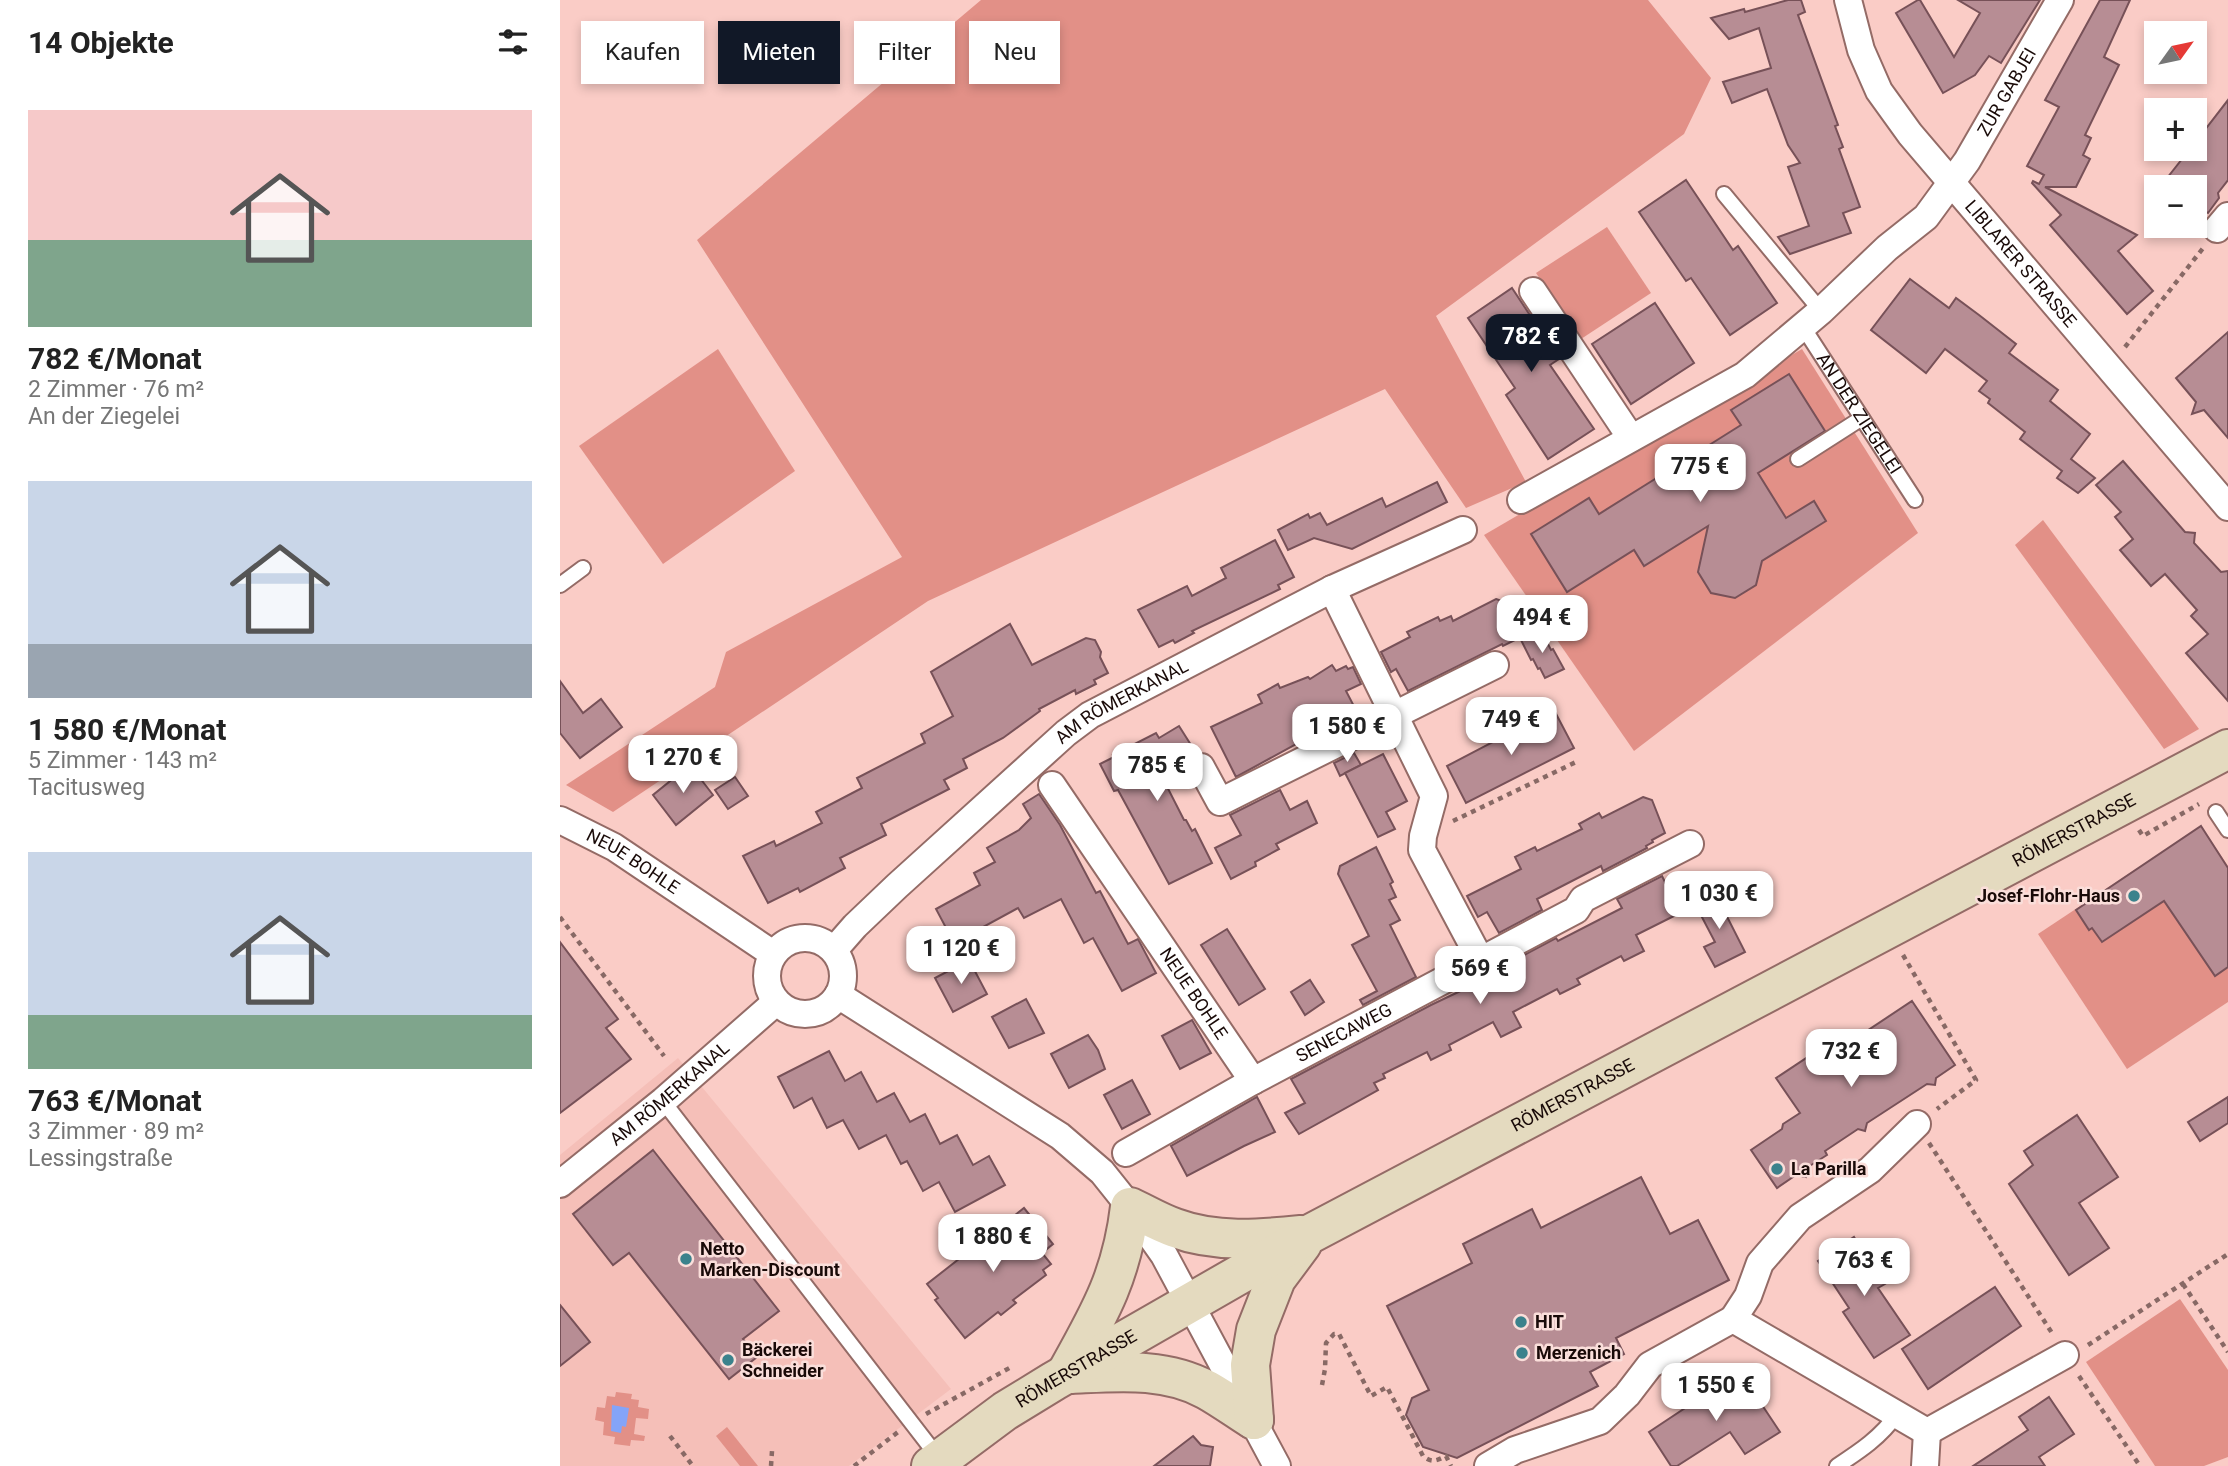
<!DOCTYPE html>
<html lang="de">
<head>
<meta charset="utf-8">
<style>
  :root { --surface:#fff; --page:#f6f6f6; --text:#222; --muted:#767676; --accent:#111827 }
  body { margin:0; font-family:Roboto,sans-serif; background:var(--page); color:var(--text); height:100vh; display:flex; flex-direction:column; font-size:26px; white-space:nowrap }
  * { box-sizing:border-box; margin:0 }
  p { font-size:23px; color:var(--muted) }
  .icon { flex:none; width:38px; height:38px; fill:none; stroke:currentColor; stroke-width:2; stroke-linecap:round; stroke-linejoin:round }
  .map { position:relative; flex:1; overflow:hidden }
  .sheet { display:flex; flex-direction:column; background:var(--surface); width:560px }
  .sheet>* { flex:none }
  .guide { position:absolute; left:21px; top:21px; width:665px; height:63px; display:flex; gap:14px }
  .needle { width:46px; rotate:57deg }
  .tools { position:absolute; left:1584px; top:21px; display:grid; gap:14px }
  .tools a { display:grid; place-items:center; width:63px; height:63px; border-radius:0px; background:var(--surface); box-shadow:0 4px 10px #0003; font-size:35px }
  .price { position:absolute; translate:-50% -60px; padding:0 16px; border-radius:14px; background:#fff; color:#222; font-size:23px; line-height:46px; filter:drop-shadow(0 2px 4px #0008) }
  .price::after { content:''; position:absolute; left:50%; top:42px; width:21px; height:16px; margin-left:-10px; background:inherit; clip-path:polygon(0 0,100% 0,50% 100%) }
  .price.selected { background:var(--accent); color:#fff }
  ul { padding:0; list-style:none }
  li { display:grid; align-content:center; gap:14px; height:371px; padding:0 28px }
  li span { display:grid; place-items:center; height:217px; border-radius:0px; color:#555 }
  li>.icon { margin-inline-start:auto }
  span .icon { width:126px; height:126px; fill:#fffc; stroke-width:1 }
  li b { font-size:30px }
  h2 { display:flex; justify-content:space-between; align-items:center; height:84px; padding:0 28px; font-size:30px }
  .pill { padding:0 24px; border-radius:0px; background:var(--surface); box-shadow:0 4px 10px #0003; font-size:24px; line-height:63px }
  .pill.selected { background:var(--accent); color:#fff }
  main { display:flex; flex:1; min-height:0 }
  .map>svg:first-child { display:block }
</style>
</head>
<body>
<main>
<section class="sheet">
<h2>14 Objekte<svg class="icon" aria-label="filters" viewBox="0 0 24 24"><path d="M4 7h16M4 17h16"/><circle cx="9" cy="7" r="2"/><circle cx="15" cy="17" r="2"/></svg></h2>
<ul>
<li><span style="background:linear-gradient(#f6c9c9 60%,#7fa58c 0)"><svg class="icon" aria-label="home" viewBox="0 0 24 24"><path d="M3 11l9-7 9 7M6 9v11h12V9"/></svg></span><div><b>782 €/Monat</b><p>2 Zimmer · 76 m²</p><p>An der Ziegelei</p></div></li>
<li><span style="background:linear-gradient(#c9d6e8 75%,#9aa5b1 0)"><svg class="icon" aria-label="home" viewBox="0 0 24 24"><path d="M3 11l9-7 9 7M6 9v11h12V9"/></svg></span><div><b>1 580 €/Monat</b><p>5 Zimmer · 143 m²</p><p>Tacitusweg</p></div></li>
<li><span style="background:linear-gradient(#c9d6e8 75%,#7fa58c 0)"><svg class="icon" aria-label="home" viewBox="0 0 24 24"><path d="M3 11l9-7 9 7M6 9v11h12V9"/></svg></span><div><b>763 €/Monat</b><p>3 Zimmer · 89 m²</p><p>Lessingstraße</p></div></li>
</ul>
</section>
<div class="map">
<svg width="1668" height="1466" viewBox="0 0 1668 1466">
  <rect width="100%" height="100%" fill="#faccc6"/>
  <!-- built -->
  <path fill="#f5bfb8" d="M118,1058L391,1389L289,1466H0V1155Z"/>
  <!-- green -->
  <g fill="#e29087">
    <path d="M421,0H1088L1151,78L1124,134L876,316L966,482L906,508L825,389L368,601L53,812L6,785L155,687L166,652L342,557L137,240Z"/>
    <path d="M1047,227L1091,293L1021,339L976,273Z"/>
    <path d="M158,349L235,471L103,564L19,446Z"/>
    <path d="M1242,349L1358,533L1074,751L924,535Z"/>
    <path d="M1483,520L1639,729L1604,749L1455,545Z"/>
    <path d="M1641,826L1668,866V1002L1567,1069L1478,934Z"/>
    <path d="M1620,1299L1668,1370V1457L1644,1466H1595L1526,1362Z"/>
    <path d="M56,1392L72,1394L71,1399L79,1400L78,1407L89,1409L88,1419L76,1418L74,1434L85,1436L84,1441L71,1440L70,1446L54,1444L55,1437L43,1435L44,1422L35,1420L37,1407L45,1408L47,1396L55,1397Z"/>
    <path d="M167,1427L198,1466H180L156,1436Z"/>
  </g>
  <!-- water -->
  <path fill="#84a4f8" d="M52,1405L69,1408L66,1427L62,1426L61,1433L51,1431Z"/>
  <!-- building -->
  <g fill="#b78d94" stroke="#775158" stroke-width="2">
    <path d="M1228,0H1241L1245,12L1238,15L1278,125L1275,126L1283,147L1279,149L1300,207L1283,213L1291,233L1230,254L1218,237L1249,226L1228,167L1240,163L1228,145L1207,89L1172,103L1163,82L1211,68L1199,28L1169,39L1151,18L1184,9L1185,12Z"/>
    <path d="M1358,0H1360L1394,57L1420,13L1398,0H1480L1441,63L1429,56L1415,75L1383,93L1336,13Z"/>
    <path d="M1540,0H1570L1544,57L1559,65L1525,135L1531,138L1523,155L1530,159L1516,187H1485L1577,235L1558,251L1593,291L1567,314L1490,225L1501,215L1472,183L1473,181L1479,184L1484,175L1467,166L1499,107L1485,100Z"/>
    <path d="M1668,100V180L1658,193L1659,198L1648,213L1634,204V187H1600L1630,149H1634V144Z"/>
    <path d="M1126,180L1173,250L1178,246L1217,303L1170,335L1131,278L1126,281L1079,212Z"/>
    <path d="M1350,279L1389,308L1396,298L1419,315L1456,344L1449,353L1498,390L1490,401L1530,434L1511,459L1535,478L1518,493L1497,478L1502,471L1460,439L1465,432L1428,403L1430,399L1419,391L1427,381L1385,349L1366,373L1311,330Z"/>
    <path d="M952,288L999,359L990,365L1034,429L988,459L946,395L955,388L908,318Z"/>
    <path d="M1095,303L1134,363L1071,404L1032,344Z"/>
    <path d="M1668,332V438L1644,410L1632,414L1636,402L1616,378Z"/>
    <path d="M1229,374L1265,431L1198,473L1226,518L1254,501L1266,521L1202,561L1196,585L1175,598L1151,593L1138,572L1148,526L1084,566L1074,550L1007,592L971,534L1029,498L1039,514L1111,469L1181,425L1171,410Z"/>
    <path d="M1563,461L1625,532L1635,533L1634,543L1661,572L1668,571V701L1626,653L1648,634L1631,616L1637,610L1605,574L1591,586L1560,550L1573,539L1555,517L1561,512L1536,485Z"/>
    <path d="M877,482L887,502L792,549L754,538L728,550L718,530L748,514L750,518L760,513L767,525L822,498L826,507Z"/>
    <path d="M715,540L734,577L718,585L720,589L632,631L634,633L615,643L613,640L599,647L578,610L627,586L632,596L666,578L661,568Z"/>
    <path d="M936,599L945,602L963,636L943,646L942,644L848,691L836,669L831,672L821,652L850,637L847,632L878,617L880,621L891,616L893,621Z"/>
    <path d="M450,624L472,665L526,638L535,640L541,652L540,657L548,673L534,680L536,684L516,694L515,690L479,709L480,711L443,738L403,759L407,768L384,780L389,789L321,824L326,835L280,858L285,868L240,892L238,888L208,903L183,856L214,841L216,846L262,823L256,812L302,788L297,778L365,743L361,734L393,716L371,672Z"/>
    <path d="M979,631L984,641L986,640L991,650L993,649L1004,669L985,678L980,668L978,669L973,659L971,660L961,640Z"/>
    <path d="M772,665L776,671L786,666L788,669L793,667L801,684L786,691L797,712L777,722L779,725L760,735L758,732L676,777L651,727L702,703L698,695L718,684L720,688L748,677L750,679Z"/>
    <path d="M0,681L23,713L41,699L62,727L20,758L0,733Z"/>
    <path d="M994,710L1014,748L906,803L887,766Z"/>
    <path d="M619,726L631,745L597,767L624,820H626L632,831L635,829L652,863L609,884L558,790L554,791L540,764L554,757L553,755L596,733L599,738Z"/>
    <path d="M794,753L801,765L780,776L774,763Z"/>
    <path d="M823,754L847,801L826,812L835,829L818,837L785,773Z"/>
    <path d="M130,765L153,795L116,825L93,795Z"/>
    <path d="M175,777L188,796L168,809L155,790Z"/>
    <path d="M720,790L730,810L747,801L757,823L716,844L719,849L695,862L696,866L671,879L655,848L681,835L670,815Z"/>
    <path d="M479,794L500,825L536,893L540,891L568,944L578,939L596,973L562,991L533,938L524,943L501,899L464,918L458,908L394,943L376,909L420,885L414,873L435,862L427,848L459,830L471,818L463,804Z"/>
    <path d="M1083,797L1092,800L1105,833L1092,840L1093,842L1086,846L1087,848L1043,871L1041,866L977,899L982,910L939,933L927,912L918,917L907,896L961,869L955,857L975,847L977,851L1022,829L1019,824L1039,813L1042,818Z"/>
    <path d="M1641,826L1668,868V967L1655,976L1604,901L1542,942L1532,928L1529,930L1516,910Z"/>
    <path d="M816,847L833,882L830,884L836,897L829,900L840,920L830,925L856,977L803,1005L800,1000L817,991L792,945L809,936L778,874L780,866Z"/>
    <path d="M1102,876L1120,913L1076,935L1084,951L1064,961L1061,956L1017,979L1020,984L1000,994L997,989L953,1012L961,1027L941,1037L933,1022L889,1045L891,1050L871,1060L867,1052L823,1074L825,1078L814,1083L818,1090L739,1134L725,1113L745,1103L731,1079L871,1005L934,975L954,964L953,961L996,938L998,941L1062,908L1057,899Z"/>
    <path d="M1154,891L1185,952L1155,967L1144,947L1155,942L1134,902Z"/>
    <path d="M667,929L705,989L679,1005L641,945Z"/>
    <path d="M0,942L58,1019L46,1028L71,1059L0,1113Z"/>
    <path d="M409,960L427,994L393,1012L375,978Z"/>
    <path d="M750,980L764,1002L745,1015L731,992Z"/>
    <path d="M466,999L484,1033L449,1048L432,1017Z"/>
    <path d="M1352,1001L1395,1065L1376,1078L1375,1085L1367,1084L1307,1123L1305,1131L1298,1129L1265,1151L1267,1155L1248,1167L1246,1177L1236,1175L1217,1188L1191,1150L1222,1129L1223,1124L1240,1113L1216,1078L1278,1037L1284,1046Z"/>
    <path d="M632,1020L651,1053L620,1069L602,1036Z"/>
    <path d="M528,1035L538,1050L545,1069L509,1088L491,1054Z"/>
    <path d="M269,1051L285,1081L301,1072L317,1102L334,1093L350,1122L365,1114L380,1144L397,1135L413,1165L429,1156L445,1185L395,1212L379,1182L363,1191L347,1161L341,1164L326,1135L299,1149L283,1120L267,1128L252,1098L234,1108L218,1077Z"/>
    <path d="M572,1080L590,1114L562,1129L544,1095Z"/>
    <path d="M697,1097L715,1132L684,1146L627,1176L611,1146Z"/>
    <path d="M1668,1097V1123L1640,1141L1628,1122Z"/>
    <path d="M1517,1115L1558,1177L1519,1203L1549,1248L1509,1275L1449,1184L1473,1165L1464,1151Z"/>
    <path d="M93,1150L219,1311L183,1339L197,1357L169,1379L69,1253L53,1265L13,1214Z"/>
    <path d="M1081,1177L1110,1234L1138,1220L1169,1280L1056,1338L1064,1354L1030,1372L1038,1386L897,1458L863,1447L846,1415L852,1398L869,1390L827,1306L912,1263L903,1244L972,1209L981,1228Z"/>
    <path d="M464,1208L493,1244L482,1253L491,1264L483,1270L486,1275L453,1300L456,1303L441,1315L438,1312L405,1338L375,1300L378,1298L367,1284Z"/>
    <path d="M1294,1237L1325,1284L1318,1288L1350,1335L1314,1358L1283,1312L1289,1308L1258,1261Z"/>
    <path d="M1435,1287L1461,1326L1368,1389L1342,1349Z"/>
    <path d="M0,1305L30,1342L0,1366Z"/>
    <path d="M1175,1375L1183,1388L1188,1384L1220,1432L1185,1454L1170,1432L1117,1466H1111L1089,1432Z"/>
    <path d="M1489,1397L1514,1434L1479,1457L1485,1466H1413L1468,1430L1459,1417Z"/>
    <path d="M633,1436L641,1445L653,1447L650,1466H594Z"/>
  </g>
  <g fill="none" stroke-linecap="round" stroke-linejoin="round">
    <defs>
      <g id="service">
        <path d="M1164,194L1261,311"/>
        <path id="s1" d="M1243,327L1355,500"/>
        <path d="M1238,459L1302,418"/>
        <path d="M0,585L23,568"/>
        <path d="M1656,812L1668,830"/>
        <path d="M103,1101L378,1457"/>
        <path d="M1277,1466C1300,1451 1321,1437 1337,1414"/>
      </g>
      <g id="minor">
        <path id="s2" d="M1288,0L1301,50L1319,91L1350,134L1668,507"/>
        <path d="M1657,229L1668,216"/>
        <path d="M973,291L1071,438"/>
        <path id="s3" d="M961,500L1185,375L1261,311L1327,248L1366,217L1407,161L1500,0"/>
        <path d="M772,589L874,796L863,836L862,850L921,961"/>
        <path d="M641,767L660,802L935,665"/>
        <path id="s4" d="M492,785L693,1081L566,1153"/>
        <path id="s5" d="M0,820L54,847L213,954"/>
        <circle cx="245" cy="976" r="38"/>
        <path id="s6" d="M274,950L295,926L337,886L506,733L530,715L772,589L903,530"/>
        <path d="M278,995L500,1136L542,1172L570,1207L604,1255L717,1466"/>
        <path id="s7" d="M693,1081L1016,910L1023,899L1130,844"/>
        <path id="s8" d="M0,1184L103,1101L216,1002"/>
        <path d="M1173,1319L1188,1296L1200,1263L1240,1217L1310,1170L1357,1124"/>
        <path d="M1367,1432L1505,1355"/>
        <path d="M928,1466L955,1450L1040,1421L1067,1395L1090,1365L1173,1319L1367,1432"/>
        <path d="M1365,1466L1367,1432"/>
      </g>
      <g id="secondary">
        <path d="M507,1372C540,1313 562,1275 570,1207C585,1214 600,1223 615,1228C655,1243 700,1239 741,1235"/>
        <path d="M512,1374C557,1372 605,1367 647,1390C663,1399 678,1410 694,1420"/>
        <path d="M694,1420L690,1365L696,1330L716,1279L742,1244"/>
        <path id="s9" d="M371,1466L445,1411L494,1381L750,1234L1668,749"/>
      </g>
    </defs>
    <!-- service casing -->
    <use href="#service" stroke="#946b66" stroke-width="18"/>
    <!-- minor casing -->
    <use href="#minor" stroke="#946b66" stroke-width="30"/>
    <!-- secondary casing -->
    <use href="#secondary" stroke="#946b66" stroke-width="42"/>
    <!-- path -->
    <g stroke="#886965" stroke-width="4.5" stroke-dasharray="5 5" stroke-linecap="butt">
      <path d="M1565,347L1644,247"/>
      <path d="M893,821L1016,762"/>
      <path d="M1579,830L1583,836L1639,804"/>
      <path d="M0,917L104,1056"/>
      <path d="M1343,955L1416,1080L1377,1109"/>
      <path d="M1369,1143L1492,1333"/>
      <path d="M1623,1284L1668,1352"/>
      <path d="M1528,1345L1668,1254"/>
      <path d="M1519,1376L1580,1466"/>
      <path d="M762,1385L765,1369L766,1343L774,1334H779L811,1396L827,1387L863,1456C872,1463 876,1461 886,1456L891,1466"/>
      <path d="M366,1414L453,1366"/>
      <path d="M110,1436L133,1466"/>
      <path d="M211,1466L212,1451"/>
      <path d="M294,1466L338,1432"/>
    </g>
    <!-- service -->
    <use href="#service" stroke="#fff" stroke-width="14"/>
    <!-- minor -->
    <use href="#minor" stroke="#fff" stroke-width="26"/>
    <!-- secondary -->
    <use href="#secondary" stroke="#e4dabf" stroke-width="38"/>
  </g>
  <!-- markers -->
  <g fill="#3b828c" stroke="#fadeda" stroke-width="2.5">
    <circle cx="1574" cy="896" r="7"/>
    <circle cx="1217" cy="1169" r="7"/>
    <circle cx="126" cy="1259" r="7"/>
    <circle cx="961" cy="1322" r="7"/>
    <circle cx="962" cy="1353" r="7"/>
    <circle cx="168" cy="1360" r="7"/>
  </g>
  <g text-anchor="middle" stroke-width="5" stroke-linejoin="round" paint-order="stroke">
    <!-- street labels -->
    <g font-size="18" fill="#190a08" stroke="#fadeda">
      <text dy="6" stroke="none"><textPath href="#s3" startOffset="646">ZUR GABJEI</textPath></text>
      <text dy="6" stroke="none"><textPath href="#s2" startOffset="320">LIBLARER STRASSE</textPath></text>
      <text dy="6" stroke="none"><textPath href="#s1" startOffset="103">AN DER ZIEGELEI</textPath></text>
      <text dy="6" stroke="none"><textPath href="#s6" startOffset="382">AM RÖMERKANAL</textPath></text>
      <text dy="6" stroke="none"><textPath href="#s9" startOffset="1309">RÖMERSTRASSE</textPath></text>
      <text dy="6" stroke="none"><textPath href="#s5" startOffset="84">NEUE BOHLE</textPath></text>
      <text dy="6" stroke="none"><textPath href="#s4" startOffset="252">NEUE BOHLE</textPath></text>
      <text dy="6" stroke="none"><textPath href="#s7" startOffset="103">SENECAWEG</textPath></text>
      <text dy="6" stroke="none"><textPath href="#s8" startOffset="142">AM RÖMERKANAL</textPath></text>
      <text dy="6" stroke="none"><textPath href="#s9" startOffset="742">RÖMERSTRASSE</textPath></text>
      <text dy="6" stroke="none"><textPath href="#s9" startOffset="175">RÖMERSTRASSE</textPath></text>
    </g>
    <!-- poi labels -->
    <g font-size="18" font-weight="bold" fill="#190a08" stroke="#fadeda" text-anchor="start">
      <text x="1560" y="902" text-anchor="end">Josef-Flohr-Haus</text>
      <text x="1231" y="1175">La Parilla</text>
      <text x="140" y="1255">Netto<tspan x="140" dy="21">Marken-Discount</tspan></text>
      <text x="975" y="1328">HIT</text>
      <text x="182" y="1356">Bäckerei<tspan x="182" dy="21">Schneider</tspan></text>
      <text x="976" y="1359">Merzenich</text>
    </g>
  </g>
</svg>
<div class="tools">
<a><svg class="needle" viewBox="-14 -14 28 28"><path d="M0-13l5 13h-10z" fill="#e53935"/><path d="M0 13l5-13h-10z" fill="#767676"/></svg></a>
<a>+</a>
<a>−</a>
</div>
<b class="price selected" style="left:971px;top:374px">782 €</b>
<b class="price" style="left:1140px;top:504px">775 €</b>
<b class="price" style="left:982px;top:655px">494 €</b>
<b class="price" style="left:951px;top:757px">749 €</b>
<b class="price" style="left:787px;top:764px">1 580 €</b>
<b class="price" style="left:123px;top:795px">1 270 €</b>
<b class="price" style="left:597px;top:803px">785 €</b>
<b class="price" style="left:1159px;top:931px">1 030 €</b>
<b class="price" style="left:401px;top:986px">1 120 €</b>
<b class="price" style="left:920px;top:1006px">569 €</b>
<b class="price" style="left:1291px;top:1089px">732 €</b>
<b class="price" style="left:433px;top:1274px">1 880 €</b>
<b class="price" style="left:1304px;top:1298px">763 €</b>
<b class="price" style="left:1156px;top:1423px">1 550 €</b>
<div class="guide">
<a class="pill">Kaufen</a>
<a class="pill selected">Mieten</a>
<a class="pill">Filter</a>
<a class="pill">Neu</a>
</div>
</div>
</main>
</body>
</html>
